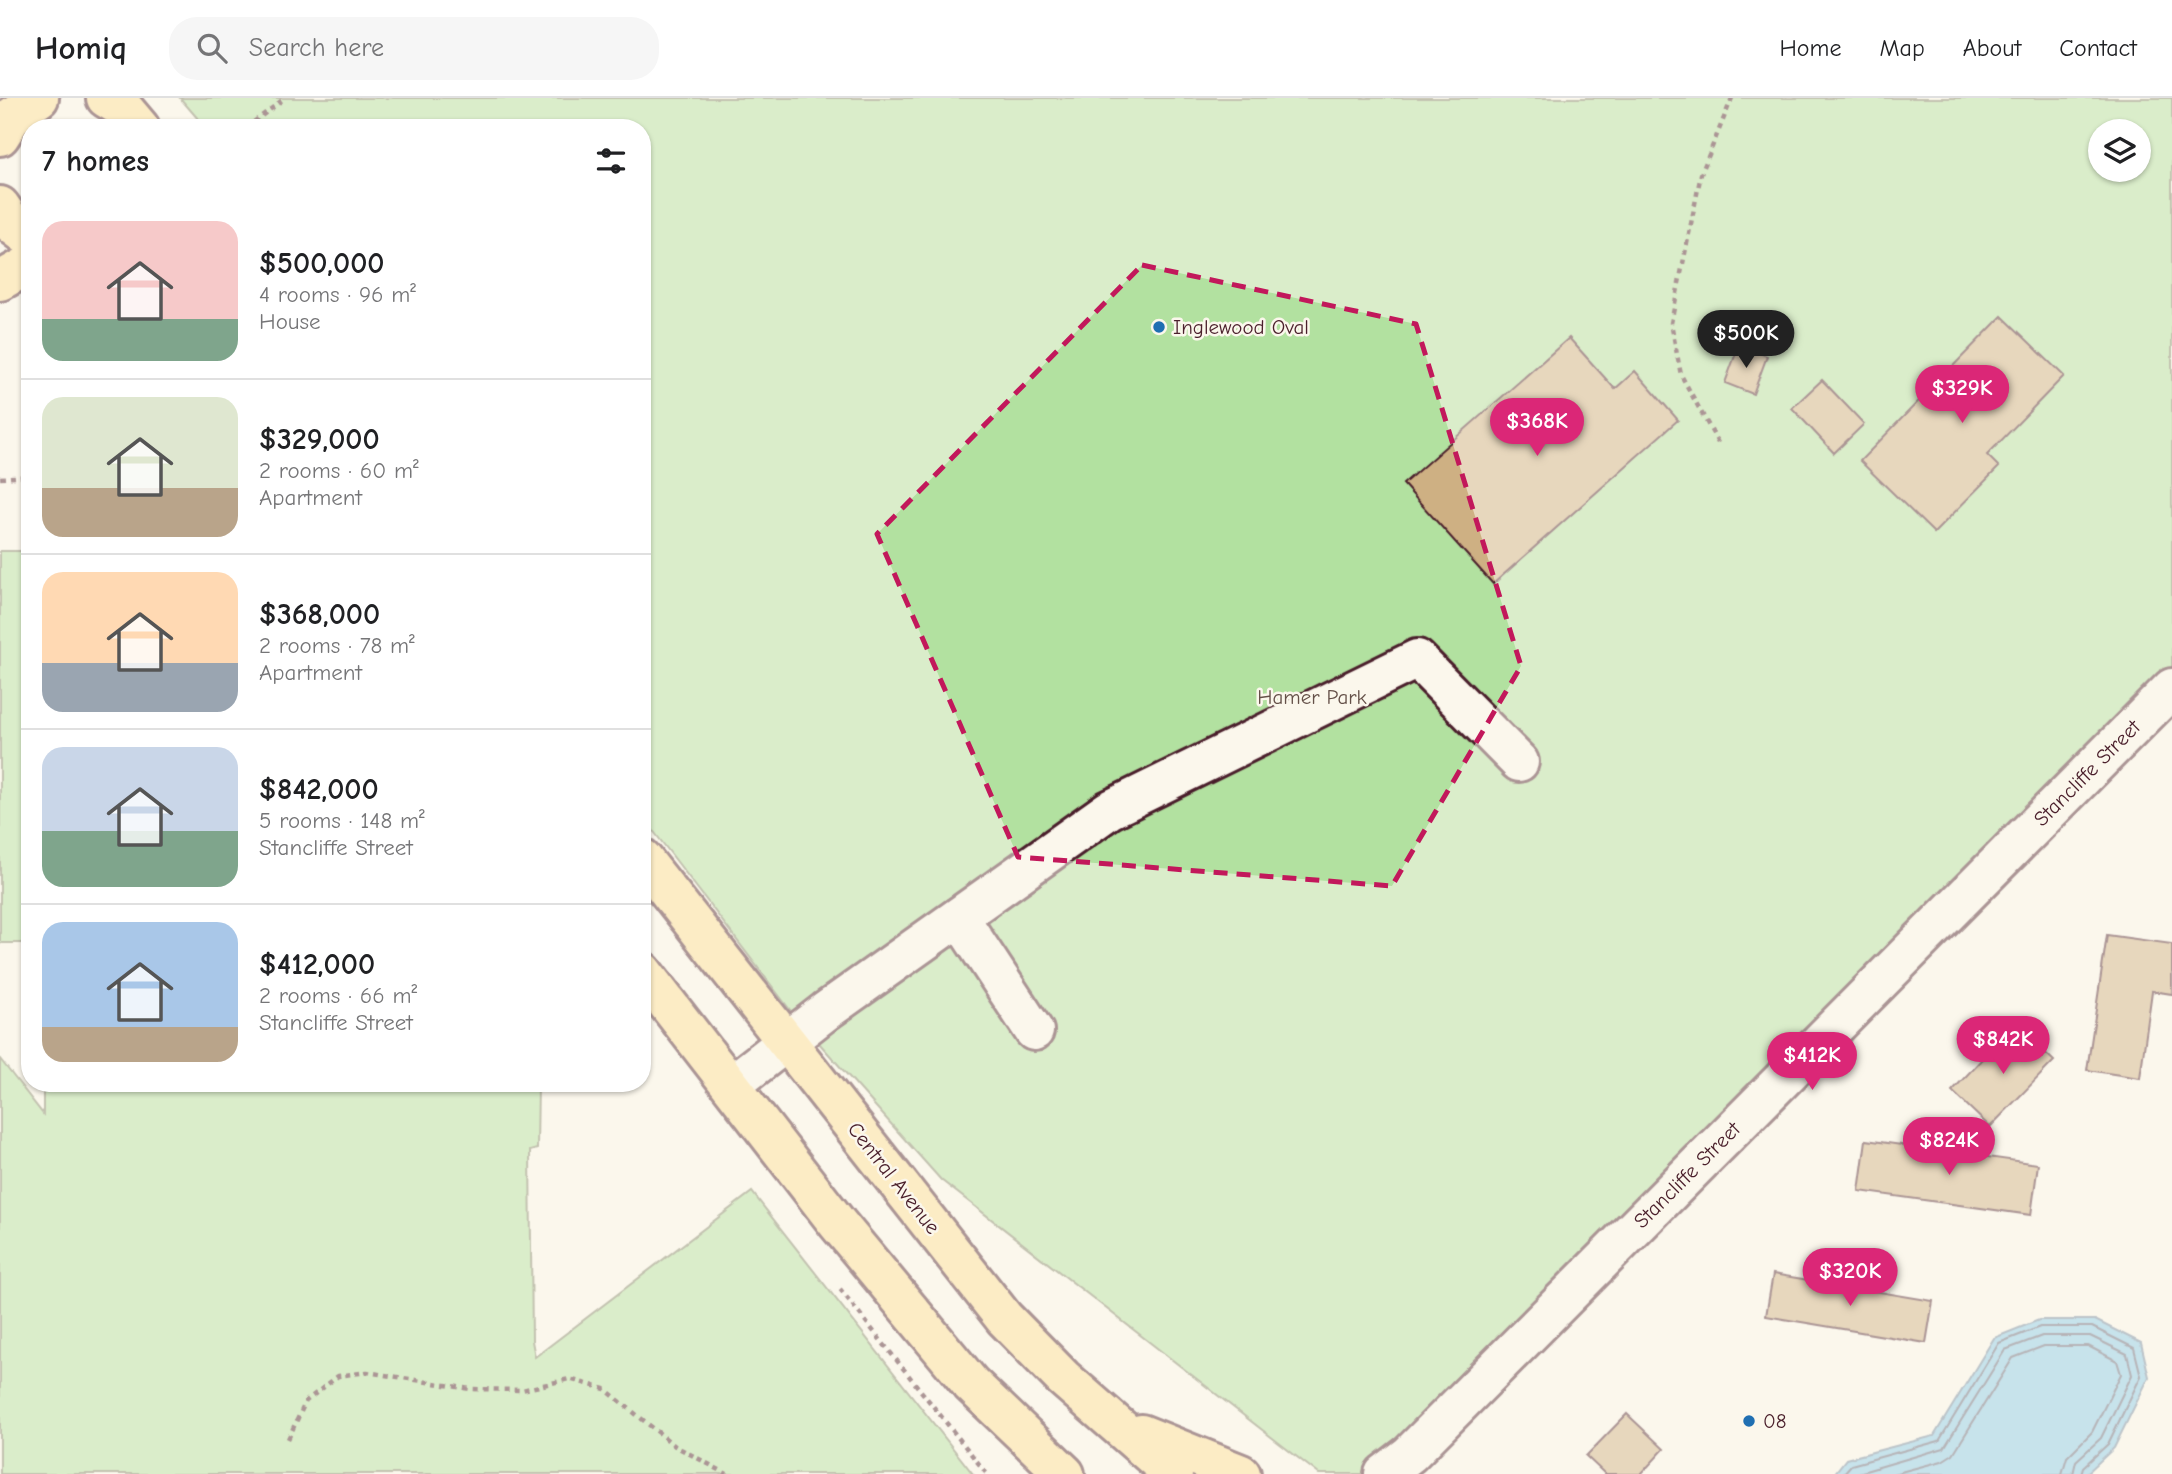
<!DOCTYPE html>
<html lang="en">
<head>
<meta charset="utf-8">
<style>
  :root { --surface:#fff; --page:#f6f6f6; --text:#202124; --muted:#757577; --line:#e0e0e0; --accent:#db2777 }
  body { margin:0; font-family:"Comic Neue",sans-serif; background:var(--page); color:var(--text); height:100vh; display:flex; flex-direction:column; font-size:26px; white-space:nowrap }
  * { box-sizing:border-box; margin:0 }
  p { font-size:23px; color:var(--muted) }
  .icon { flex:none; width:38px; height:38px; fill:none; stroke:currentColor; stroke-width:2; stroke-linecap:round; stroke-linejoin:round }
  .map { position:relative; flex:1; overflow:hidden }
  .side { position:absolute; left:21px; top:21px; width:630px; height:973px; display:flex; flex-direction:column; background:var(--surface); border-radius:28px; box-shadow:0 2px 5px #0004 }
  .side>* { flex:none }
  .controls { position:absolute; left:2088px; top:21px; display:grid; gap:14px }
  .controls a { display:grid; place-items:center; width:63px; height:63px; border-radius:50%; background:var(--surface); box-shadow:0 2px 5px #0004; font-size:35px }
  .price { position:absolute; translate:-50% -60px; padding:0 16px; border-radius:24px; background:var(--accent); color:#fff; font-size:23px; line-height:46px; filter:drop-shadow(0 2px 4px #0008) }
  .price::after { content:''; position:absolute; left:50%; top:42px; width:21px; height:16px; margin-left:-10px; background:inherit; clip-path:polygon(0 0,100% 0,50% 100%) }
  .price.selected { background:#222; color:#fff }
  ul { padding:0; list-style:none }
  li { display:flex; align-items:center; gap:21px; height:175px; padding:0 21px }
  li+li { border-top:2px solid var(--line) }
  li span { display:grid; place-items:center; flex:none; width:196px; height:140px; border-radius:21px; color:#555 }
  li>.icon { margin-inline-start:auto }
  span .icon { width:84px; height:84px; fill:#fffc; stroke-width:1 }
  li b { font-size:30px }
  h2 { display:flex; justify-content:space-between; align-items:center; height:84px; padding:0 21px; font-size:30px }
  header { display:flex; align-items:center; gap:42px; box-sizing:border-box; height:98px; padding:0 35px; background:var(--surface); border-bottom:2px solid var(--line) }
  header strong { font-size:33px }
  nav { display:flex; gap:38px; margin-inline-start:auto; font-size:24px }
  .search { width:490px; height:63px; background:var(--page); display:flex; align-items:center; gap:18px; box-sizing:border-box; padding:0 24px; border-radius:28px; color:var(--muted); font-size:26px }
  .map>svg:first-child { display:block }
</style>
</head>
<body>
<header>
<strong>Homiq</strong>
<div class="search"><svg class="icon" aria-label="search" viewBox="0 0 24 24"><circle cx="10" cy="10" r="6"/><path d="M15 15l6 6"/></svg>Search here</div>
<nav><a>Home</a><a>Map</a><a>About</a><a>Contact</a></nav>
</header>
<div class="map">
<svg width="2172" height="1376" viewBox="0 0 2172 1376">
  <rect width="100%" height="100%" fill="#fbf7ec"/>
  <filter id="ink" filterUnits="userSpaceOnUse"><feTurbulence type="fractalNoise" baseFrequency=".0143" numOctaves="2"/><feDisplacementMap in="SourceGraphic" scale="14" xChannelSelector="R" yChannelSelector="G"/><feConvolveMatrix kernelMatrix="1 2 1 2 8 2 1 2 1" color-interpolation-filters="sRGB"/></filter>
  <g filter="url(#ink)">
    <!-- green -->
    <g fill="#b2e1a0" stroke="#7e8066" stroke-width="2" fill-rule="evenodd">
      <path d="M180,0H2172V589L1377,1376H1319L941,1082L794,917L642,718V30H200L199,22ZM2100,33H2138V72H2100Z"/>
      <rect x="0" y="453" width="30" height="392"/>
      <path d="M0,961L43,1016V985H538L537,1051L530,1053L532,1243L535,1259L752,1094L973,1376H0Z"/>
    </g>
    <!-- water -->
    <path fill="#88c9e9" stroke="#6f859d" stroke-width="2" d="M2039,1222H2095L2141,1245L2149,1279L2114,1350L2086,1376H1834L1846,1361L1934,1338L1994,1240Z"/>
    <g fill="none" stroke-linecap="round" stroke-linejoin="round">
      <!-- shore -->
      <g stroke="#636377" stroke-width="2">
        <path d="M1843,1376L1851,1367L1939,1343L1999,1245L2040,1229H2092L2134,1250L2141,1278L2108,1346L2083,1369L2081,1376"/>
        <path d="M1855,1376L1944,1350L2005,1252L2042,1238H2090L2127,1256L2132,1277L2101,1340L2076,1363L2073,1376"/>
        <path d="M1893,1376L1942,1363L1953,1356L2013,1260L2044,1248H2088L2117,1263L2121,1276L2092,1334L2067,1359L2062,1376"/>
      </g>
    </g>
    <!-- building -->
    <g fill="#ceb083" stroke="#4a1f2b" stroke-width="2">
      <path d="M2002,218L2064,278L1987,357L1999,369L1934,435L1860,363Z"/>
      <path d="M1569,240L1615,291L1635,273L1678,322L1493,486L1403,386Z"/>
      <path d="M1739,247L1767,258L1753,296L1725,285Z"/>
      <path d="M1822,282L1864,326L1834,355L1792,310Z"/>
      <path d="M2107,837L2172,846V896L2152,893L2140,980L2087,972Z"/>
      <path d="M2015,926L2054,963L1990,1029L1952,993Z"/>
      <path d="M1866,1042L2038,1066L2031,1117L1859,1093Z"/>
      <path d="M1773,1176L1933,1203L1926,1245L1766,1218Z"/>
      <path d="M1627,1316L1664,1351L1641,1376H1605L1586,1358Z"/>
    </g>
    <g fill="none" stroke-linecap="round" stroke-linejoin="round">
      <defs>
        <g id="minor">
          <path d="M959,819L1034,933"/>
          <path d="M731,987L826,913L1109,712L1417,561L1519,664"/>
          <path d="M1384,1376L1410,1356L2172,590"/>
        </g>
        <g id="major">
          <path d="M106,0L124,11L140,30"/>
          <path d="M0,38L13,18L39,0"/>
          <path d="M0,108L14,128L30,140"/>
          <path d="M0,183L30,166"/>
          <path d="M642,760L1004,1220L1063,1280L1173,1376"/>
          <path d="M642,873L838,1126L971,1286L1065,1376"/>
          <path d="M1141,1336L1241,1376"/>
        </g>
      </defs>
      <!-- minor casing -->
      <use href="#minor" stroke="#4a1f2b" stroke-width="44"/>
      <!-- major casing -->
      <use href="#major" stroke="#4a1f2b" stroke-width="44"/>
      <!-- path -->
      <g stroke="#4a1f2b" stroke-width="4.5" stroke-dasharray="5 5" stroke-linecap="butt">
        <path d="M246,30L285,0"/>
        <path d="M1718,345L1681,277L1671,225L1701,76L1732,0"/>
        <path d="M0,380L30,378"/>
        <path d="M840,1191L987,1376"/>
        <path d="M288,1341L306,1303L338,1278L367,1274L470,1291L522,1292L569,1281L605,1291L675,1348L727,1376"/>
      </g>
      <!-- minor -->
      <use href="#minor" stroke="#fbf7ec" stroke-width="38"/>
      <!-- major -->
      <use href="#major" stroke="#fdde96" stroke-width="38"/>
    </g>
  </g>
  <!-- marked area -->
  <path d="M0 0H2172V1376H0ZM1142,167L1416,226L1521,568L1392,788L1018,759L877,436Z" fill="#fbf7ec" fill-opacity=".55" fill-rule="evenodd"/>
  <path fill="none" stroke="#c2185b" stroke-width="5" stroke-dasharray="14 9" stroke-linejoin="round" d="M1142,167L1416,226L1521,568L1392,788L1018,759L877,436Z"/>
  <!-- markers -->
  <g fill="#1f6fb2" stroke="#fbf7ec" stroke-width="2.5">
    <circle cx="1159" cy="229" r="7"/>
    <circle cx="1749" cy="1323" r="7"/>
  </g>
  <g text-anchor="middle" stroke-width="5" stroke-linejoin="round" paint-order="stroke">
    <!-- poi labels -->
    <g font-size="21" fill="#4a1f2b" stroke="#fbf7ec" text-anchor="start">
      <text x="1173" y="236">Inglewood Oval</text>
      <text x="1763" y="1330">08</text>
    </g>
    <!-- park labels -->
    <g font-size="21" fill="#645048" stroke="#fbf7ec">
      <text x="1312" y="606">Hamer Park</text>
    </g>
    <!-- street labels -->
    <g font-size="21" fill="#4a1f2b" stroke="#fbf7ec">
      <text transform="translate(2087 675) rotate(-45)" y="7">Stancliffe Street</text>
      <text transform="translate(1687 1077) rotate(-45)" y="7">Stancliffe Street</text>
      <text transform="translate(894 1080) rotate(52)" y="7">Central Avenue</text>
    </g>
  </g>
</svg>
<div class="controls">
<a><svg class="icon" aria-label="layers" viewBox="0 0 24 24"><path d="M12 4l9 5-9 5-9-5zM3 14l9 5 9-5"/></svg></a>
</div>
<b class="price selected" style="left:1746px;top:272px">$500K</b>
<b class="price" style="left:1962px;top:327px">$329K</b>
<b class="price" style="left:1537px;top:360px">$368K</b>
<b class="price" style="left:2003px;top:978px">$842K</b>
<b class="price" style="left:1812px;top:994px">$412K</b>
<b class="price" style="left:1949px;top:1079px">$824K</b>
<b class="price" style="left:1850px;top:1210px">$320K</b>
<section class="side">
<h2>7 homes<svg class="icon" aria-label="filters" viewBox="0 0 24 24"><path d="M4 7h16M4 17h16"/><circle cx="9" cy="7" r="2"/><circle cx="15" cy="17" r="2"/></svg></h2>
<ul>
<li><span style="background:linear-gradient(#f6c9c9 70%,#7fa58c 0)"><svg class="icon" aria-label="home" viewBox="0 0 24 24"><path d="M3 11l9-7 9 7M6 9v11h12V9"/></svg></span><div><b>$500,000</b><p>4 rooms · 96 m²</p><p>House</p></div></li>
<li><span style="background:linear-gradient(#dfe7d0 65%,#b9a48a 0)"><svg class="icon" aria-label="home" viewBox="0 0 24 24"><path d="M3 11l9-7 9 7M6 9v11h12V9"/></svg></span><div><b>$329,000</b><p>2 rooms · 60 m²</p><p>Apartment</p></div></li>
<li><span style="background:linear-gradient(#ffd9b3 65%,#9aa5b1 0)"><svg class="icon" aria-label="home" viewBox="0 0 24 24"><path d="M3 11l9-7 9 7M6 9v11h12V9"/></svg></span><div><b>$368,000</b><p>2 rooms · 78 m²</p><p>Apartment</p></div></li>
<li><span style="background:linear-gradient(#c9d6e8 60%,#7fa58c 0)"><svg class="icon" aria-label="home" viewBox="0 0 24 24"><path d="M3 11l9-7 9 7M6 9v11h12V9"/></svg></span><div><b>$842,000</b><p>5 rooms · 148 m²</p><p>Stancliffe Street</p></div></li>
<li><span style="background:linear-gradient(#a9c7e8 75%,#b9a48a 0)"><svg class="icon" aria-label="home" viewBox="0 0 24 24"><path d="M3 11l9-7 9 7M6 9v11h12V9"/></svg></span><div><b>$412,000</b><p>2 rooms · 66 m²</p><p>Stancliffe Street</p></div></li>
</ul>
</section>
</div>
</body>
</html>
